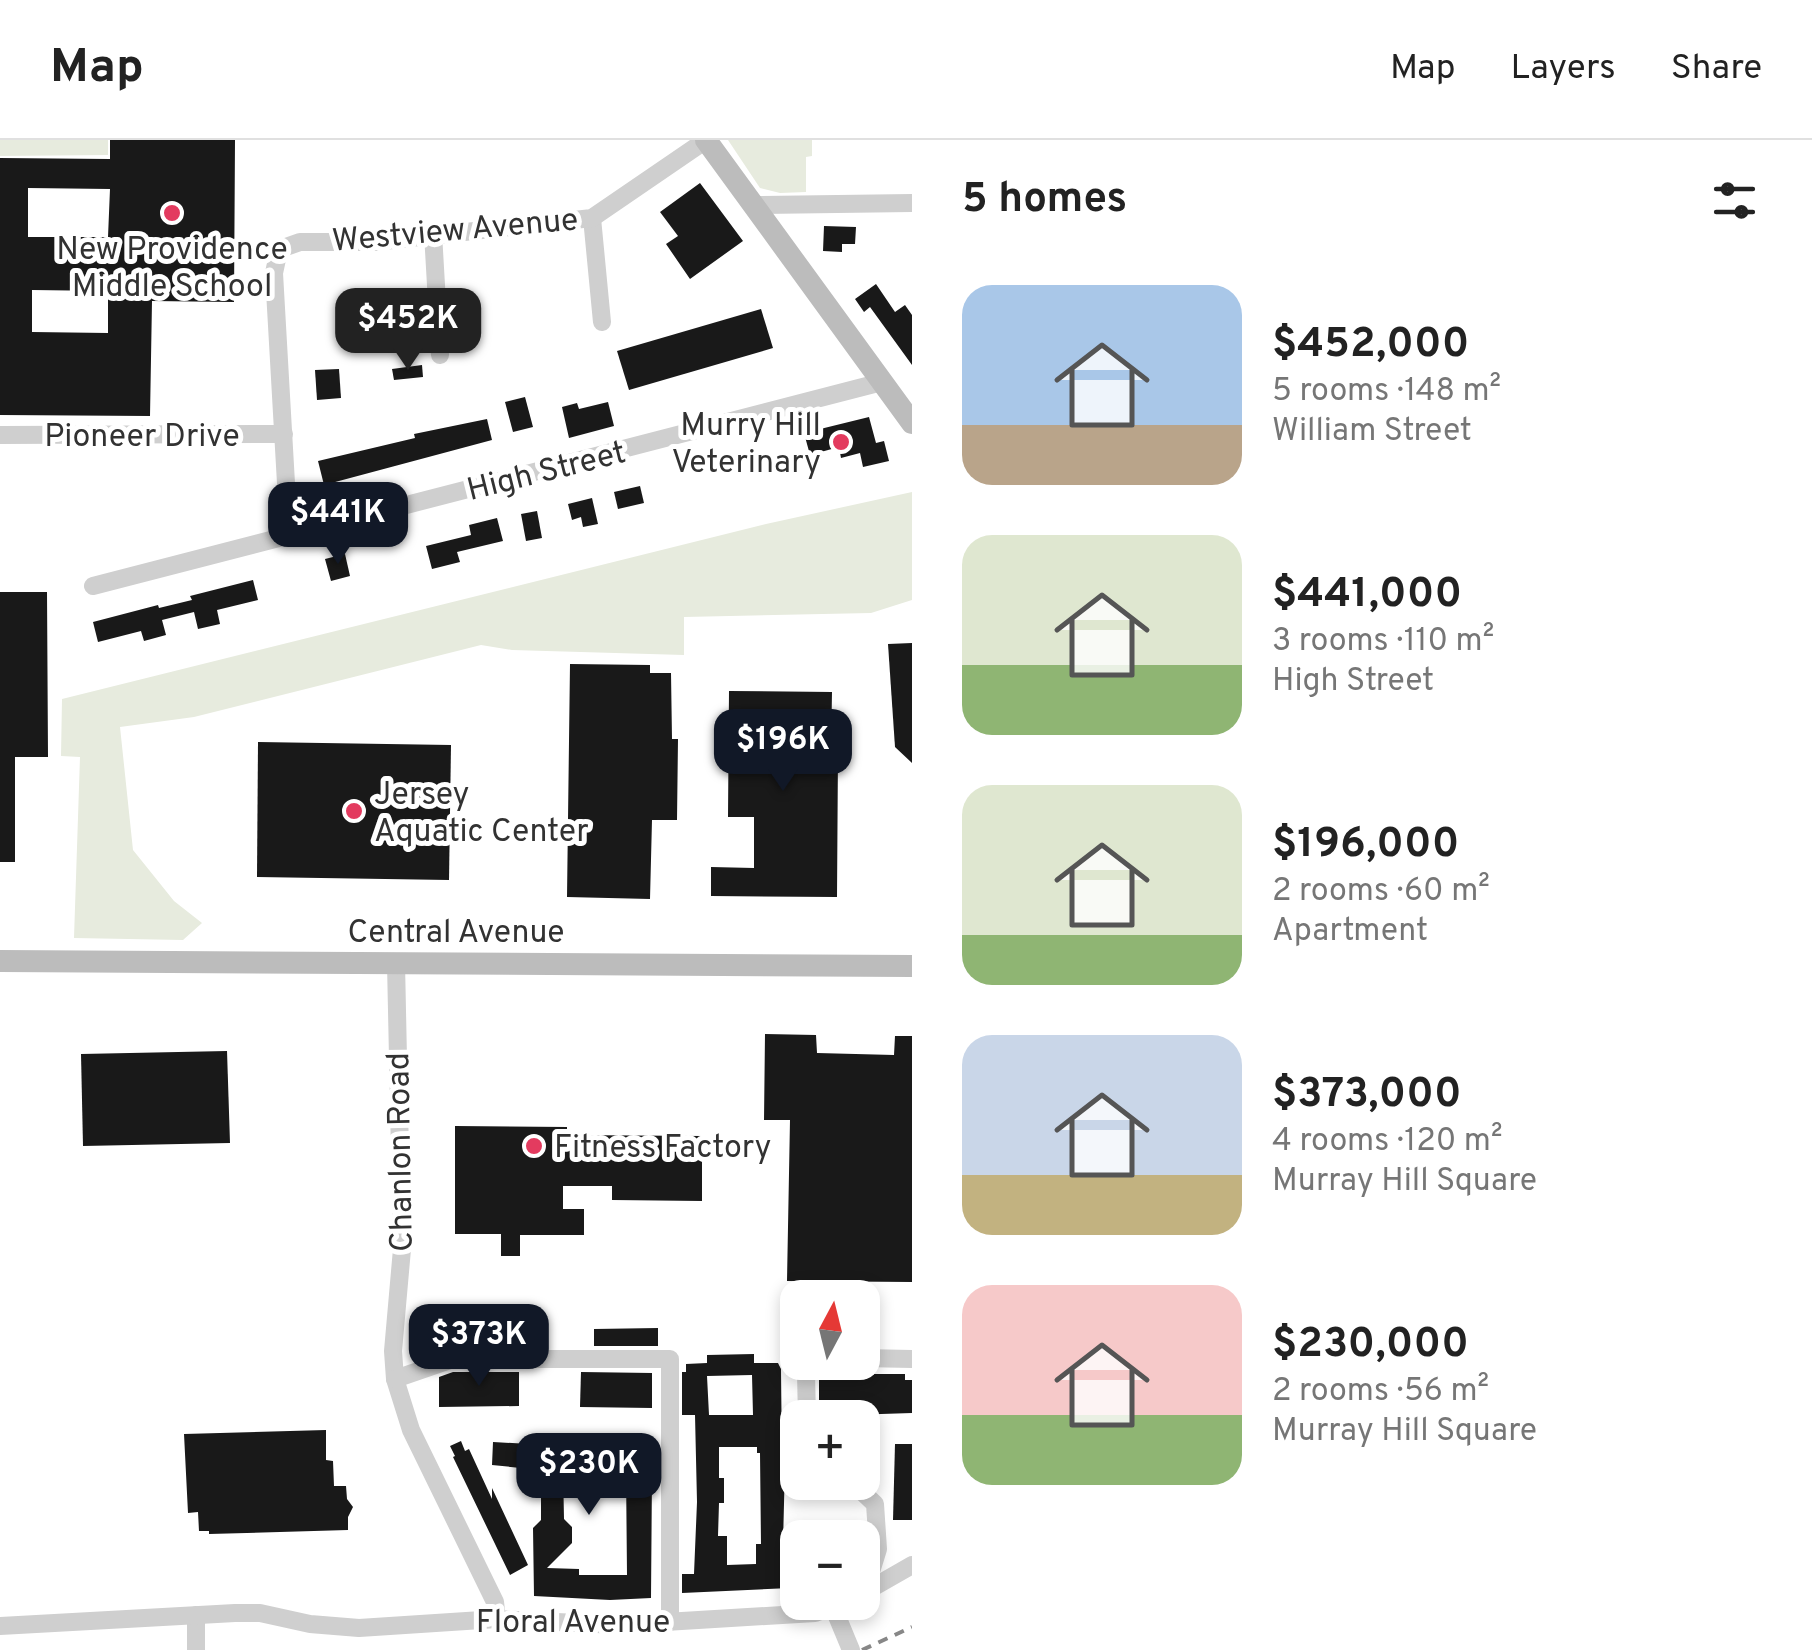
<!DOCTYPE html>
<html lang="en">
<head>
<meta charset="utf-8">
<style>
  :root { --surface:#fff; --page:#f2f2f2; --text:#222; --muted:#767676; --line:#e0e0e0; --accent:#111827 }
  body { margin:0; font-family:Overpass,sans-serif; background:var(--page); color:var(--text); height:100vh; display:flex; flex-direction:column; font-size:38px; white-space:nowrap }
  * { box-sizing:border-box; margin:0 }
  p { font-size:32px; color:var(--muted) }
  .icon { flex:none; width:55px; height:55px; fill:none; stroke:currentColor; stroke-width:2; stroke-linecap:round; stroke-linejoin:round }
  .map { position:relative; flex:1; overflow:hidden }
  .drawer { display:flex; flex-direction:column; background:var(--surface); width:900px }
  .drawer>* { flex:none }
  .needle { width:65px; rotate:7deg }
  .tools { position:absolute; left:780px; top:1140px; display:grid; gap:20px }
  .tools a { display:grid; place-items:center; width:100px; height:100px; border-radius:20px; background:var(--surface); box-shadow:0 5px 15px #0003; font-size:50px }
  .price { position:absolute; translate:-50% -85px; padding:0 22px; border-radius:20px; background:var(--accent); color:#fff; font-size:32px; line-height:65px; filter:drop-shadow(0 2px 5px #0008) }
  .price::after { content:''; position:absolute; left:50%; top:60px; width:30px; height:22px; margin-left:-15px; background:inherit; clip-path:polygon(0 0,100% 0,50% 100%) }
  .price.active { background:#222; color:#fff }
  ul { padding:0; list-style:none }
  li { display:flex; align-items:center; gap:30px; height:250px; padding:0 50px }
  li span { display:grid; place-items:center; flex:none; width:280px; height:200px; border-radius:30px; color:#555 }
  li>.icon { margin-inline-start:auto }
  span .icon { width:120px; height:120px; fill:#fffc; stroke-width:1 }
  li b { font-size:42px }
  h2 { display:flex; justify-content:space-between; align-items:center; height:120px; padding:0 50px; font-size:42px }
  header { display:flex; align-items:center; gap:60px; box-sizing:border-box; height:140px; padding:0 50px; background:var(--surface); border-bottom:2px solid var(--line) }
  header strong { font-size:48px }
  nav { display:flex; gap:55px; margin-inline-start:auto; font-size:35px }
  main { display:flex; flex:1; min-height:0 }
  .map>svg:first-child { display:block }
</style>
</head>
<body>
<header>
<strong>Map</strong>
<nav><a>Map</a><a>Layers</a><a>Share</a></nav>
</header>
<main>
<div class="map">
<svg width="912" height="1510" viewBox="0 0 912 1510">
  <rect width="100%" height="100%" fill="#fff"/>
  <!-- green -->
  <g fill="#e7ebde">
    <path d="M0,0H108V15L0,16Z"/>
    <path d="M728,0H812V16L806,17V52L780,53L760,48Z"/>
    <path d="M912,352V460L871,473L684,477V515L512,510L481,505L194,577L120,587L133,710L174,761L202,783L183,800L74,798L80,617L61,616L62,559L766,384Z"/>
  </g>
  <!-- building -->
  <g fill="#191919" fill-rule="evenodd">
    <path d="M110,0H235L234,162L152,161L150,276L0,275V18L110,19ZM28,48L110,49L108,97H28ZM32,150L108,151V193L32,192Z"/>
    <path d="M700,43L743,101L690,139L666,104L678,96L660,72Z"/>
    <path d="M824,86L856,87L855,104H842V112L823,111Z"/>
    <path d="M876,144L895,172L905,165L912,175V225L870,167L864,172L855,159Z"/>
    <path d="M761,169L773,208L629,250L617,211Z"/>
    <path d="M422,225L423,237L394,240L392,229Z"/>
    <path d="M339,229L341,258L317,260L315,230Z"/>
    <path d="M525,257L533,287L513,292L505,262Z"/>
    <path d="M608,262L614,286L569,298L562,267L577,263L579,269Z"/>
    <path d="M869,277L876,303L884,301L889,321L863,327L860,313L841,318L839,307L810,315L804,293Z"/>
    <path d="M487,279L492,300L324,345L318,321L415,298L414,294Z"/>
    <path d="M640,346L644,363L618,369L614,352Z"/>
    <path d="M592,358L598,384L583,387L581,377L572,380L568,364Z"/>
    <path d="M537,371L542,398L526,401L521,374Z"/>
    <path d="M497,378L503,401L457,412L460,422L432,429L426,406L471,395L469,385Z"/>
    <path d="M345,414L350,436L331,441L325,419Z"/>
    <path d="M253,440L258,460L217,470L220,484L198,489L194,472L162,480L166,495L144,501L141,491L98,502L93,482L158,465L159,468L192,460L190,456Z"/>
    <path d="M0,452H47L48,617H15V722H0Z"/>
    <path d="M912,503V623L895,607L888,504Z"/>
    <path d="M570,524L650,525V533H671L672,599H678L677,680H652L650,759L567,757Z"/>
    <path d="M729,551L832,552L831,610H838L837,757L711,756V727L754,728V677H728Z"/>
    <path d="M258,602L451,605L449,740L257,737Z"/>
    <path d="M765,894L816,895L817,913L894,915L895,896H912V1142L787,1141L790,980H764Z"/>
    <path d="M227,911L230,1003L83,1006L81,914Z"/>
    <path d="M455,986L567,987V995L702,996V1061L612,1060V1046H563V1069H584V1095H520V1116H501V1094H455Z"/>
    <path d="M439,1188H518V1206H440Z"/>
    <path d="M658,1188V1206H594V1189Z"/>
    <path d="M754,1214V1223H778L781,1229L782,1323H785L783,1404L789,1405L790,1448L682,1453V1434H694L697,1362L695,1275H682V1232H686V1224L707,1223V1215ZM752,1235L753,1275H709L707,1236ZM719,1307H757V1313H760L761,1404H756V1424L727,1425V1396H718L719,1363H724V1338H719Z"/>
    <path d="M453,1232H519V1266L439,1267V1237Z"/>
    <path d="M581,1232L652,1233V1268L580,1267Z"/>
    <path d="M867,1234H905V1240H912V1273L819,1276V1238H867Z"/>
    <rect x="862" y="1284" width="11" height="40"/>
    <path d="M326,1290V1320L333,1321L334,1346H346L347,1359L353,1367L348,1377V1390L209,1394V1391H199L198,1372L188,1373L184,1294Z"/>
    <path d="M461,1301L465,1311L469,1309L492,1359V1348L528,1425L510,1435L453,1317L455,1316L450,1306Z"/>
    <path d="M576,1301L645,1302V1333H652L651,1458L610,1460L534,1456L533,1388L541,1380V1330L492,1325L493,1302L546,1305V1302ZM563,1329H626L627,1435H579V1429L547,1428L572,1403V1387L564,1379Z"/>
    <path d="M895,1304H912V1380H893Z"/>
  </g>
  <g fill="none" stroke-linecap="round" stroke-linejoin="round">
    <!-- street -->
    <g stroke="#cfcfcf" stroke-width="18">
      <path d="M756,65L912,63"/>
      <path d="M592,78L602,182"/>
      <path d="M433,93L440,215"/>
      <path d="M0,295L284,294"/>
      <path d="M289,396L274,133L277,119L283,108L300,102H375L592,78L706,0"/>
      <path d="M93,446L882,242"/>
      <path d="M396,823L402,1109L393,1211L395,1239L411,1290L495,1462L497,1479"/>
      <path d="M862,1218L912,1219"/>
      <path d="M395,1239L453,1219H670V1482"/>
      <path d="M807,1278L806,1233L811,1222"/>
      <path d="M813,1342L857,1347L875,1364L878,1409L865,1451"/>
      <path d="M865,1452L912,1425"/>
      <path d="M834,1469L851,1510"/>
      <path d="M196,1475V1510"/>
      <path d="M0,1486L235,1473H260L310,1484L359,1488L497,1479L616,1485L815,1473L845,1462"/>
    </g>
    <!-- secondary -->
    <g stroke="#bcbcbc" stroke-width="22">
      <path d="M706,0L912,283"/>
      <path d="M0,821L912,826"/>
    </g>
    <!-- rail -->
    <path stroke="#878787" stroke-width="4" stroke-dasharray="10 8" stroke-linecap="butt" d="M862,1510L912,1487"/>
  </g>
  <!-- markers -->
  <g fill="#e33b5f" stroke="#fff" stroke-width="4">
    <circle cx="172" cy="73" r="10"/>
    <circle cx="841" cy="302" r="10"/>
    <circle cx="354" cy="671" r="10"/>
    <circle cx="534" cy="1006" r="10"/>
  </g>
  <g text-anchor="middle" stroke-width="10" stroke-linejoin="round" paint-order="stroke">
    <!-- street labels -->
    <g font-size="32" fill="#323232" stroke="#fff">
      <text transform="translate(455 89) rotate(-5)" y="11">Westview Avenue</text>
      <text x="142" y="306">Pioneer Drive</text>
      <text transform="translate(546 330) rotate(-14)" y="11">High Street</text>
      <text x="456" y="802">Central Avenue</text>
      <text transform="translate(399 1012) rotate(-91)" y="11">Chanlon Road</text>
      <text x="573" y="1492">Floral Avenue</text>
    </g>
    <!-- poi labels -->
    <g font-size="32" fill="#323232" stroke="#fff" text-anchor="start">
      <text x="172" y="119" text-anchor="middle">New Providence<tspan x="172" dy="37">Middle School</tspan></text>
      <text x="821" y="295" text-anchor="end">Murry Hill<tspan x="821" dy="37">Veterinary</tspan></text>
      <text x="374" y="664">Jersey<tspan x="374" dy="37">Aquatic Center</tspan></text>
      <text x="554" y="1017">Fitness Factory</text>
    </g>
  </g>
</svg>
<div class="tools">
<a><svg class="needle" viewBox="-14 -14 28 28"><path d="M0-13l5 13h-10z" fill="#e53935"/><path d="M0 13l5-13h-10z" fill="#767676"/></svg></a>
<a>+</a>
<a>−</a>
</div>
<b class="price active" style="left:408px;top:233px">$452K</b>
<b class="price" style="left:338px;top:427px">$441K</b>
<b class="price" style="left:783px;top:654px">$196K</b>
<b class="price" style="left:479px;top:1249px">$373K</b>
<b class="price" style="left:589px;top:1378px">$230K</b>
</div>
<section class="drawer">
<h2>5 homes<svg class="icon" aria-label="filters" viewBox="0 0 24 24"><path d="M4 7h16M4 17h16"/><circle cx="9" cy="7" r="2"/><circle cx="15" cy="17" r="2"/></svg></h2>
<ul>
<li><span style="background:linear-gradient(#a9c7e8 70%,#b9a48a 0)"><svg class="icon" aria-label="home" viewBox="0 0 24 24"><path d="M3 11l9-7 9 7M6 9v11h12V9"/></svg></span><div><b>$452,000</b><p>5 rooms · 148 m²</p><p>William Street</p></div></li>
<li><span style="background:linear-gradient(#dfe7d0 65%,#8fb573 0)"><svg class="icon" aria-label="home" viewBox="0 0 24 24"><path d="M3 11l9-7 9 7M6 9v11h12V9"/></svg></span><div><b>$441,000</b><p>3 rooms · 110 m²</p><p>High Street</p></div></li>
<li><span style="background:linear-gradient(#dfe7d0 75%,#8fb573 0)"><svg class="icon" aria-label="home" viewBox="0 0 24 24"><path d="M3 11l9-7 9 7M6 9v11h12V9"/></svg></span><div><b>$196,000</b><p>2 rooms · 60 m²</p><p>Apartment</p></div></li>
<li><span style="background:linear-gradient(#c9d6e8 70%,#c2b280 0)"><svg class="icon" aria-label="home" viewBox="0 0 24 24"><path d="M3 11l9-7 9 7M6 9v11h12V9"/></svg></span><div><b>$373,000</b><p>4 rooms · 120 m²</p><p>Murray Hill Square</p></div></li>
<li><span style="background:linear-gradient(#f6c9c9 65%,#8fb573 0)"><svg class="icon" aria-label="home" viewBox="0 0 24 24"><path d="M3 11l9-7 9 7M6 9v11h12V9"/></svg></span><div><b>$230,000</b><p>2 rooms · 56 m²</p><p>Murray Hill Square</p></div></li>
</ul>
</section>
</main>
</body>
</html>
